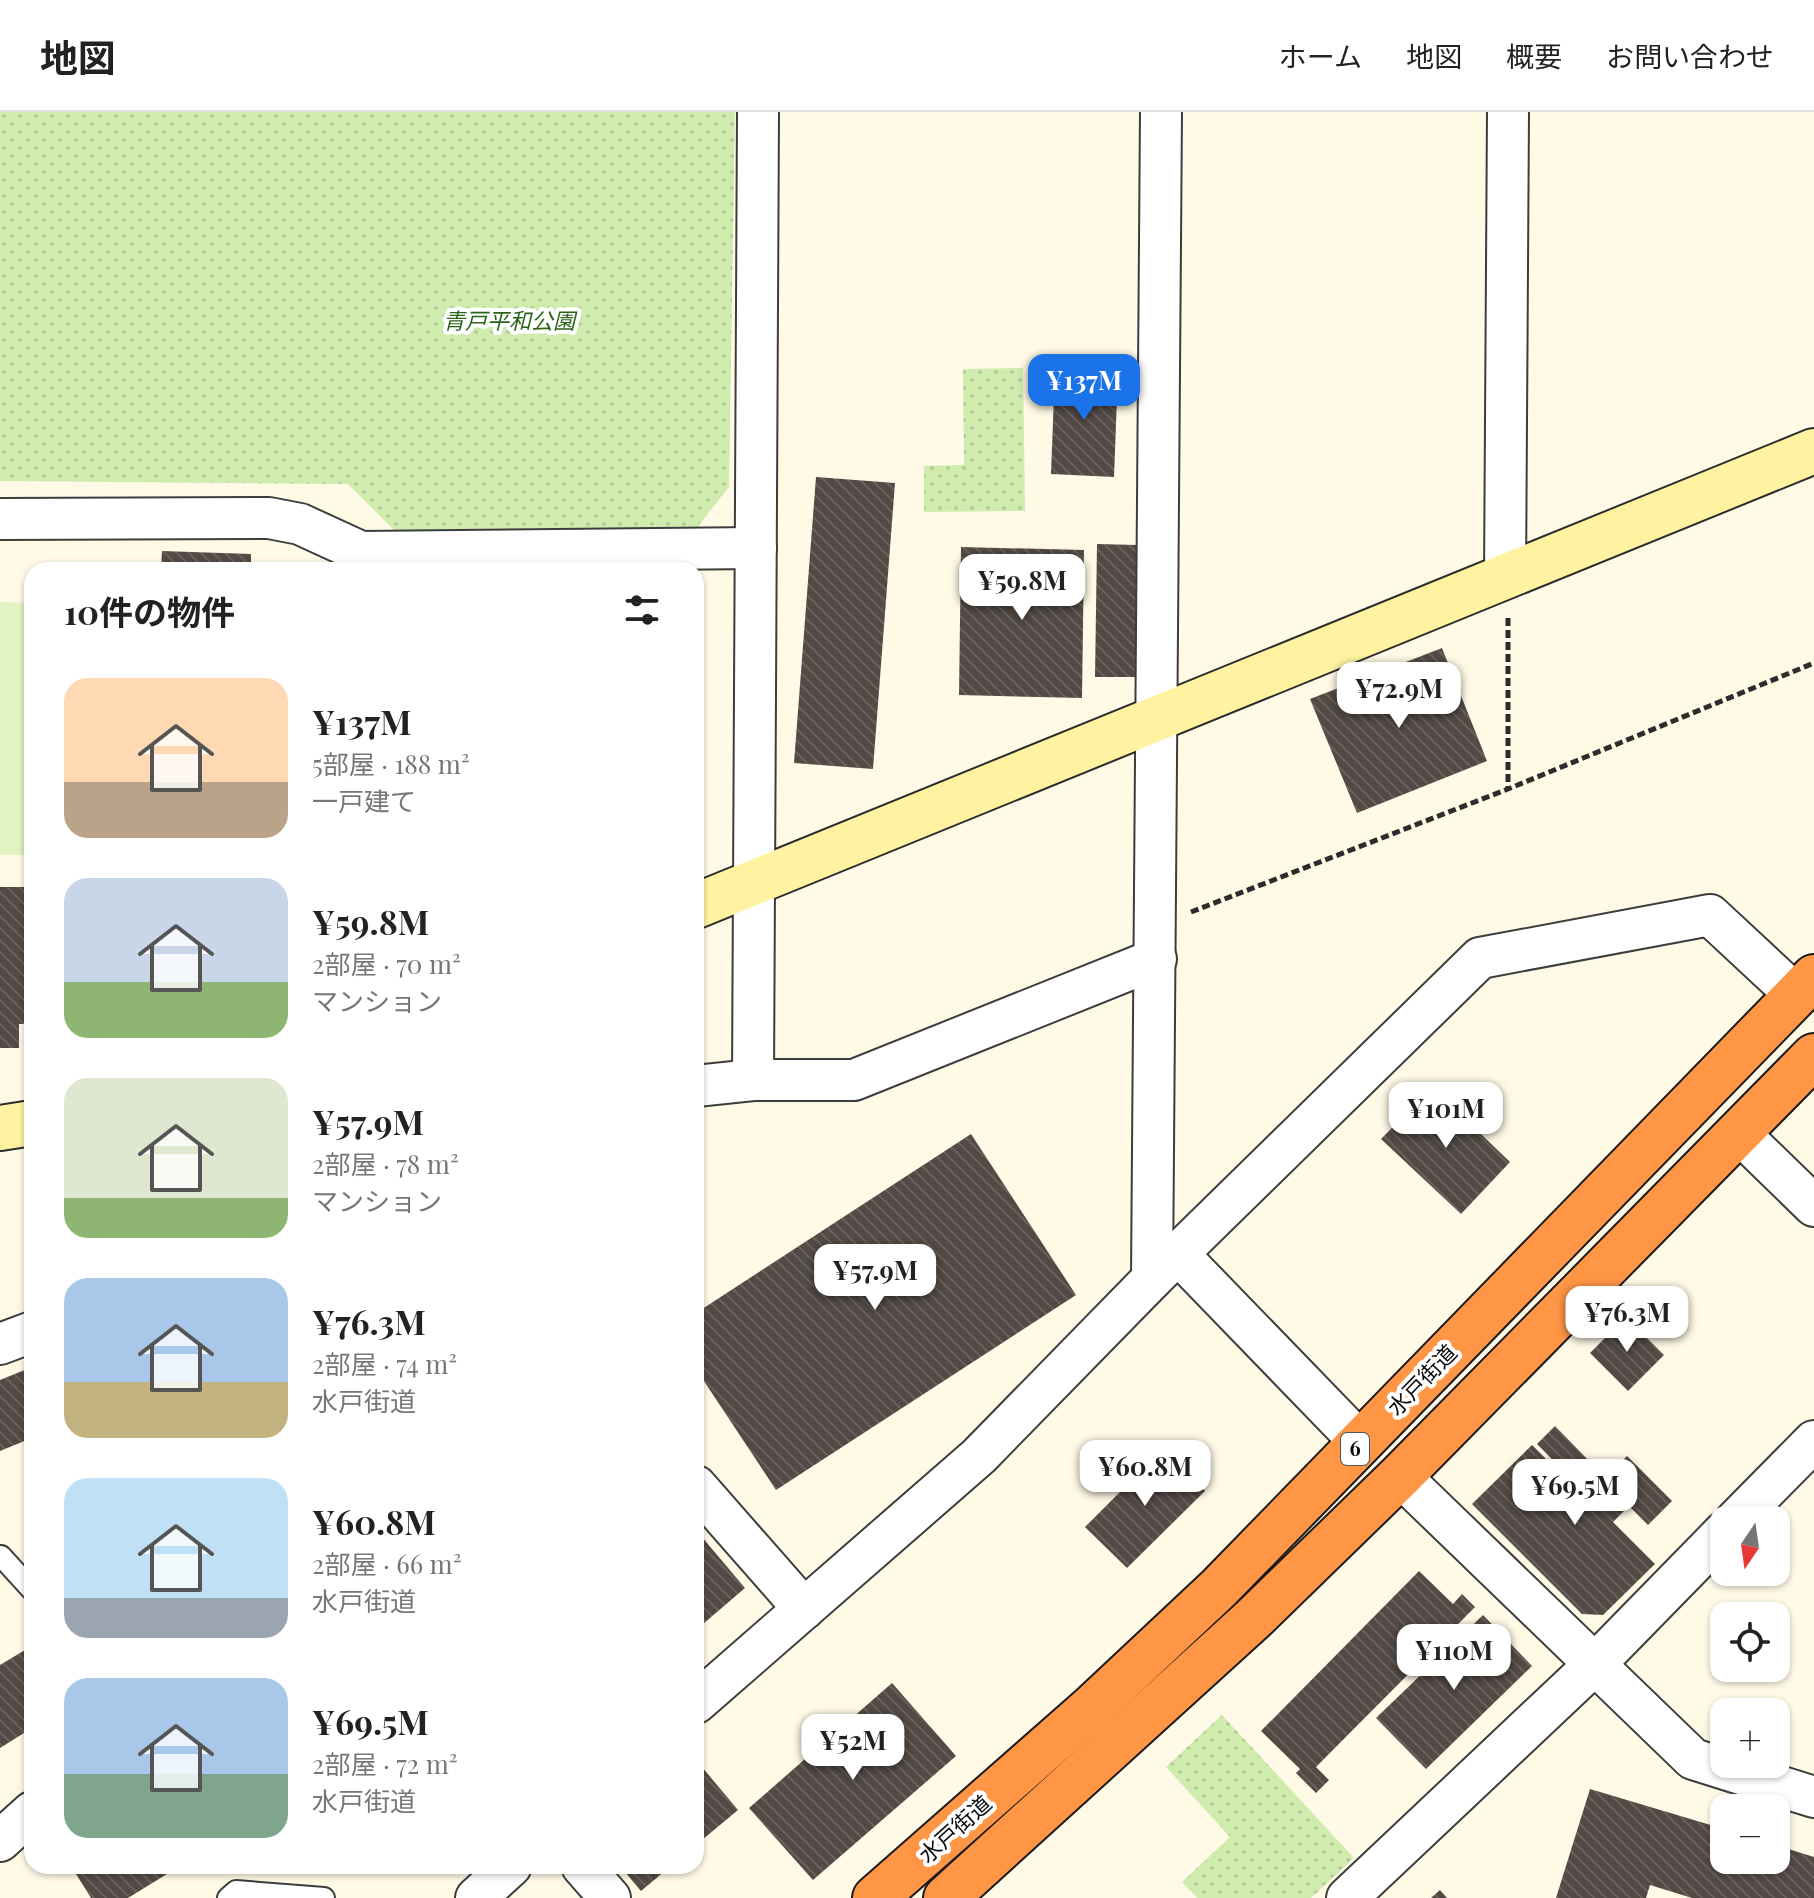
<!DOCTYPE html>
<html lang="ja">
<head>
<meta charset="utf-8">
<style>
  :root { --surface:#fff; --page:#f6f6f6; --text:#222; --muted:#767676; --line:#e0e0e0; --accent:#1a73e8 }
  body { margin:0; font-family:"Playfair Display","Noto Sans JP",serif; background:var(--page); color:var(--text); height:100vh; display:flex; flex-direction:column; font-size:30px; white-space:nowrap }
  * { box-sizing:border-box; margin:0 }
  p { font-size:26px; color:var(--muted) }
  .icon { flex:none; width:44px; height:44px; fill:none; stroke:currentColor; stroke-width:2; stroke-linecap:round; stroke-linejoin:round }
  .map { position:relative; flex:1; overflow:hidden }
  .sheet { position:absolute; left:24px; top:450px; width:680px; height:1312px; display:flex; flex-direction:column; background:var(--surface); border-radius:24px; box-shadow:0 2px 6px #0004 }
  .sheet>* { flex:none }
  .needle { width:52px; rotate:193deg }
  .controls { position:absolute; left:1710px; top:1394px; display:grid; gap:16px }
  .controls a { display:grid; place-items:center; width:80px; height:80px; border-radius:16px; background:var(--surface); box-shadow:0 2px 6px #0004; font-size:40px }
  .price { position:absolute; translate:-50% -68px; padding:0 18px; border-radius:16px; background:#fff; color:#222; font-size:26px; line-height:52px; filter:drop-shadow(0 2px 4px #0008) }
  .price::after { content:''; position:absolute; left:50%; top:48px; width:24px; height:18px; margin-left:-12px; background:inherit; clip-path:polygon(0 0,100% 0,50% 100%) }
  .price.on { background:var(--accent); color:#fff }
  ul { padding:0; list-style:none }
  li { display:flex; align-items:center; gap:24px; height:200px; padding:0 40px }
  li span { display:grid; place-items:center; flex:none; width:224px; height:160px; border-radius:24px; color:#555 }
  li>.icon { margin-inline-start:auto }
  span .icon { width:96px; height:96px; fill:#fffc; stroke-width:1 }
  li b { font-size:34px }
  h2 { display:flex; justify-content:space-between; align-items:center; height:96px; padding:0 40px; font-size:34px }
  header { display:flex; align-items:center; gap:48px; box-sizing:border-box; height:112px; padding:0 40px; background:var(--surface); border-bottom:2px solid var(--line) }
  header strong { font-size:38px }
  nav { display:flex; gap:44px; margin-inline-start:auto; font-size:28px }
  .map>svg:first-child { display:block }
</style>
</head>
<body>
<header>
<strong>地図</strong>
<nav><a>ホーム</a><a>地図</a><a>概要</a><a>お問い合わせ</a></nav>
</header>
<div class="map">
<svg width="1814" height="1786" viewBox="0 0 1814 1786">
  <defs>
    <pattern id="park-dots" width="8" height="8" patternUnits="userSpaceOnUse" patternTransform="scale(2)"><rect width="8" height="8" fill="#cfebae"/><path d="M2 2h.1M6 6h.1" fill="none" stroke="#b0c894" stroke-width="1.8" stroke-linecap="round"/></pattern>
    <pattern id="building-back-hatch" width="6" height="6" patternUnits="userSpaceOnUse" patternTransform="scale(2)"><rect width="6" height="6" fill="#534a45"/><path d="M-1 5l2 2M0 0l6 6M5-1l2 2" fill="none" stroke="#67605c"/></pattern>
  </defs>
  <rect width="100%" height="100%" fill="#fffae6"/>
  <!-- park -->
  <g fill="url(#park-dots)">
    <path d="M0,0H735L729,375L695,418L395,419L348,372L0,369Z"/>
    <path d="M1023,256L1025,399L924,400V354L964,353L963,257Z"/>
    <path d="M1222,1603L1354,1746L1311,1786H1197L1182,1770L1230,1725L1166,1655Z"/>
  </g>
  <!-- pitch -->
  <path fill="#e2f2c1" d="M0,490L32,491V743H0Z"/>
  <!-- building -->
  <g fill="url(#building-back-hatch)">
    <path d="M1055,256L1118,259L1114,365L1051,362Z"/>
    <path d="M816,365L895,371L873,657L794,651Z"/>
    <path d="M1097,432L1138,433L1136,565H1095Z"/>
    <path d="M961,435L1084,438L1082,586L959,583Z"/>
    <path d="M162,439L251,442V458H161Z"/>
    <path d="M1442,536L1487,649L1357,701L1310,587Z"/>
    <path d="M0,775H32V912H19V936H0Z"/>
    <path d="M1432,975L1510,1050L1461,1102L1381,1027Z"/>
    <path d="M971,1022L1076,1183L776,1378L696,1257V1201Z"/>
    <path d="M1626,1205L1664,1243L1628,1279L1590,1241Z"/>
    <path d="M32,1255V1326L0,1339V1268Z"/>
    <path d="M1555,1314L1602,1362L1584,1380L1537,1332Z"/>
    <path d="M1532,1333L1585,1386L1627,1344L1672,1389L1648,1413L1629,1394L1613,1410L1655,1452L1603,1503L1582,1502L1472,1392Z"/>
    <path d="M1164,1336L1205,1379L1127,1456L1085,1415Z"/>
    <path d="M696,1418L745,1476L696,1518Z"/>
    <path d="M1419,1459L1453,1492L1462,1482L1475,1495L1316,1655L1329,1668L1316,1681L1296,1661L1300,1657L1261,1619Z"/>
    <path d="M1483,1503L1532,1554L1426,1657L1376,1606Z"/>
    <path d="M25,1538L32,1549V1616L0,1636V1553Z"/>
    <path d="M892,1571L956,1644L813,1768L749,1696Z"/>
    <path d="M696,1648L738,1698L696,1733Z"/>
    <path d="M1590,1677L1724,1717V1748H1776V1733L1814,1745V1786H1692L1650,1773L1646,1786H1556Z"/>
    <path d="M71,1754H180L128,1786H91Z"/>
    <path d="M620,1754H671L641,1779Z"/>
    <path d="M1440,1778L1447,1786H1431Z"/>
  </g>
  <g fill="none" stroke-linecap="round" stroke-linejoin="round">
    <defs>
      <g id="lane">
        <path d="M1,1444L32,1478"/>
        <path d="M228,1786L236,1779L324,1786"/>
      </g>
      <g id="street">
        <path d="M0,407L269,406L300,412L361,440L756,436"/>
        <path d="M1505,466L1508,0"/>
        <path d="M753,968L758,0"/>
        <path d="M696,974L753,968H854L1156,847"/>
        <path d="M1739,1021L1814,1094"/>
        <path d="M1179,1143L1361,1331"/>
        <path d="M1152,1167L1161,0"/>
        <path d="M0,1232L32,1220"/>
        <path d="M1400,1364L1693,1647L1814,1685"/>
        <path d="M696,1374L804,1497"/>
        <path d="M1736,1408L1814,1329"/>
        <path d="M696,1591L979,1344L1152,1167L1480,846L1710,803L1796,883"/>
        <path d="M0,1729L32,1700"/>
        <path d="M582,1754L610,1786"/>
        <path d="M476,1786L511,1754"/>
        <path d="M1347,1786L1595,1552L1724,1420"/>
      </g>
      <g id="secondary">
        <path d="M696,794L1814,339"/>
        <path d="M0,1016L32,1011"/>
      </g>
      <g id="highway">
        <path d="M875,1786L1091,1596L1219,1476L1814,865"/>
        <path d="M946,1786L1253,1507L1400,1364L1814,944"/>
      </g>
    </defs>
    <!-- lane casing -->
    <use href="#lane" stroke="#3d3d3d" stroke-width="24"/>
    <!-- street casing -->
    <use href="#street" stroke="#3d3d3d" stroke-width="44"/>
    <!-- secondary casing -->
    <use href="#secondary" stroke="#2c2c2c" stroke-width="48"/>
    <!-- highway casing -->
    <use href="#highway" stroke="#1b1b1b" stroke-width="48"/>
    <!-- path -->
    <g stroke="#2c2c2c" stroke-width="5" stroke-dasharray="8 4" stroke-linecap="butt">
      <path d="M1508,506V677"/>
      <path d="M1191,800L1508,677L1814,551"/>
    </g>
    <!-- lane -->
    <use href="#lane" stroke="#fff" stroke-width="20"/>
    <!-- street -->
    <use href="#street" stroke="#fff" stroke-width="40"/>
    <!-- secondary -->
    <use href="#secondary" stroke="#fff3a1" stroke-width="44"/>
    <!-- highway -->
    <use href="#highway" stroke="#ff9645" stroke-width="44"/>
  </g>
  <g text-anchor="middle" stroke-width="8" stroke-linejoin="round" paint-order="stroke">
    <!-- shield labels -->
    <rect fill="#fff" stroke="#545454" stroke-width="2" x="1341" y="1321" width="28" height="32" rx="6"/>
    <g font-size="20" font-weight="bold" fill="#0a0a0a">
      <text x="1355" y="1344">6</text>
    </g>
    <!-- park labels -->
    <g font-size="22" font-style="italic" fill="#296417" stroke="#fff">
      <text x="509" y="217">青戸平和公園</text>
    </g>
    <!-- street labels -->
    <g font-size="22" fill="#0a0a0a" stroke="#fff">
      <text transform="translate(1422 1268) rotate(-46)" y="8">水戸街道</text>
      <text transform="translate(955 1717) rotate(-42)" y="8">水戸街道</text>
    </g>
  </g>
</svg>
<div class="controls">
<a><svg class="needle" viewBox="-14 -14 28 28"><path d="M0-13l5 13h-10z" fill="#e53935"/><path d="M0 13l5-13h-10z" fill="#767676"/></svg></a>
<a><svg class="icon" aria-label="locate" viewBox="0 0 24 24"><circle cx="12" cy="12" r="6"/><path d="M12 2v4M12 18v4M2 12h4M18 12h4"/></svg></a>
<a>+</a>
<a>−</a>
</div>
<b class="price on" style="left:1084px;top:310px">¥137M</b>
<b class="price" style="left:1022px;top:510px">¥59.8M</b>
<b class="price" style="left:1399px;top:618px">¥72.9M</b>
<b class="price" style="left:1446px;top:1038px">¥101M</b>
<b class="price" style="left:875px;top:1200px">¥57.9M</b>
<b class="price" style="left:1627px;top:1242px">¥76.3M</b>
<b class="price" style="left:1145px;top:1396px">¥60.8M</b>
<b class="price" style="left:1575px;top:1415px">¥69.5M</b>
<b class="price" style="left:1454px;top:1580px">¥110M</b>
<b class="price" style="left:853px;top:1670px">¥52M</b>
<section class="sheet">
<h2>10件の物件<svg class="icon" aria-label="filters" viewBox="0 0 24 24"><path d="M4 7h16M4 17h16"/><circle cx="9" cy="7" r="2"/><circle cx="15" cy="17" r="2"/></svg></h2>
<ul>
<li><span style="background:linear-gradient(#ffd9b3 65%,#b9a48a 0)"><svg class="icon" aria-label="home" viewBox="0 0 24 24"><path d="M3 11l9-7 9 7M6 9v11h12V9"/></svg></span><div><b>¥137M</b><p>5部屋 · 188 m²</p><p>一戸建て</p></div></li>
<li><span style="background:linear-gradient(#c9d6e8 65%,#8fb573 0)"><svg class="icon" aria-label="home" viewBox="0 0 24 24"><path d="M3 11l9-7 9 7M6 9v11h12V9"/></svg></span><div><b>¥59.8M</b><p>2部屋 · 70 m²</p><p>マンション</p></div></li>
<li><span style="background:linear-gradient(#dfe7d0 75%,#8fb573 0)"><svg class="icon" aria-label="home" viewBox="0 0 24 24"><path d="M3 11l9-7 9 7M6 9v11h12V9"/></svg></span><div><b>¥57.9M</b><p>2部屋 · 78 m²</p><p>マンション</p></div></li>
<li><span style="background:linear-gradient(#a9c7e8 65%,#c2b280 0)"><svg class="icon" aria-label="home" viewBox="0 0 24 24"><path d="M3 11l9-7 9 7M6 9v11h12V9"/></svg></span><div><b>¥76.3M</b><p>2部屋 · 74 m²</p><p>水戸街道</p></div></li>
<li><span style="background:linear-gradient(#bfe0f5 75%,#9aa5b1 0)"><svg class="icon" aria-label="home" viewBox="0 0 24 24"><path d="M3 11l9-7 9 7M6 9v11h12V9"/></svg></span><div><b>¥60.8M</b><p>2部屋 · 66 m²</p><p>水戸街道</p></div></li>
<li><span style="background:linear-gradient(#a9c7e8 60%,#7fa58c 0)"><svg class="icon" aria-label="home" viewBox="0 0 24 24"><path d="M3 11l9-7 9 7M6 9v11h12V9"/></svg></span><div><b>¥69.5M</b><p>2部屋 · 72 m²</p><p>水戸街道</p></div></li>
</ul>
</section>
</div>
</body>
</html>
